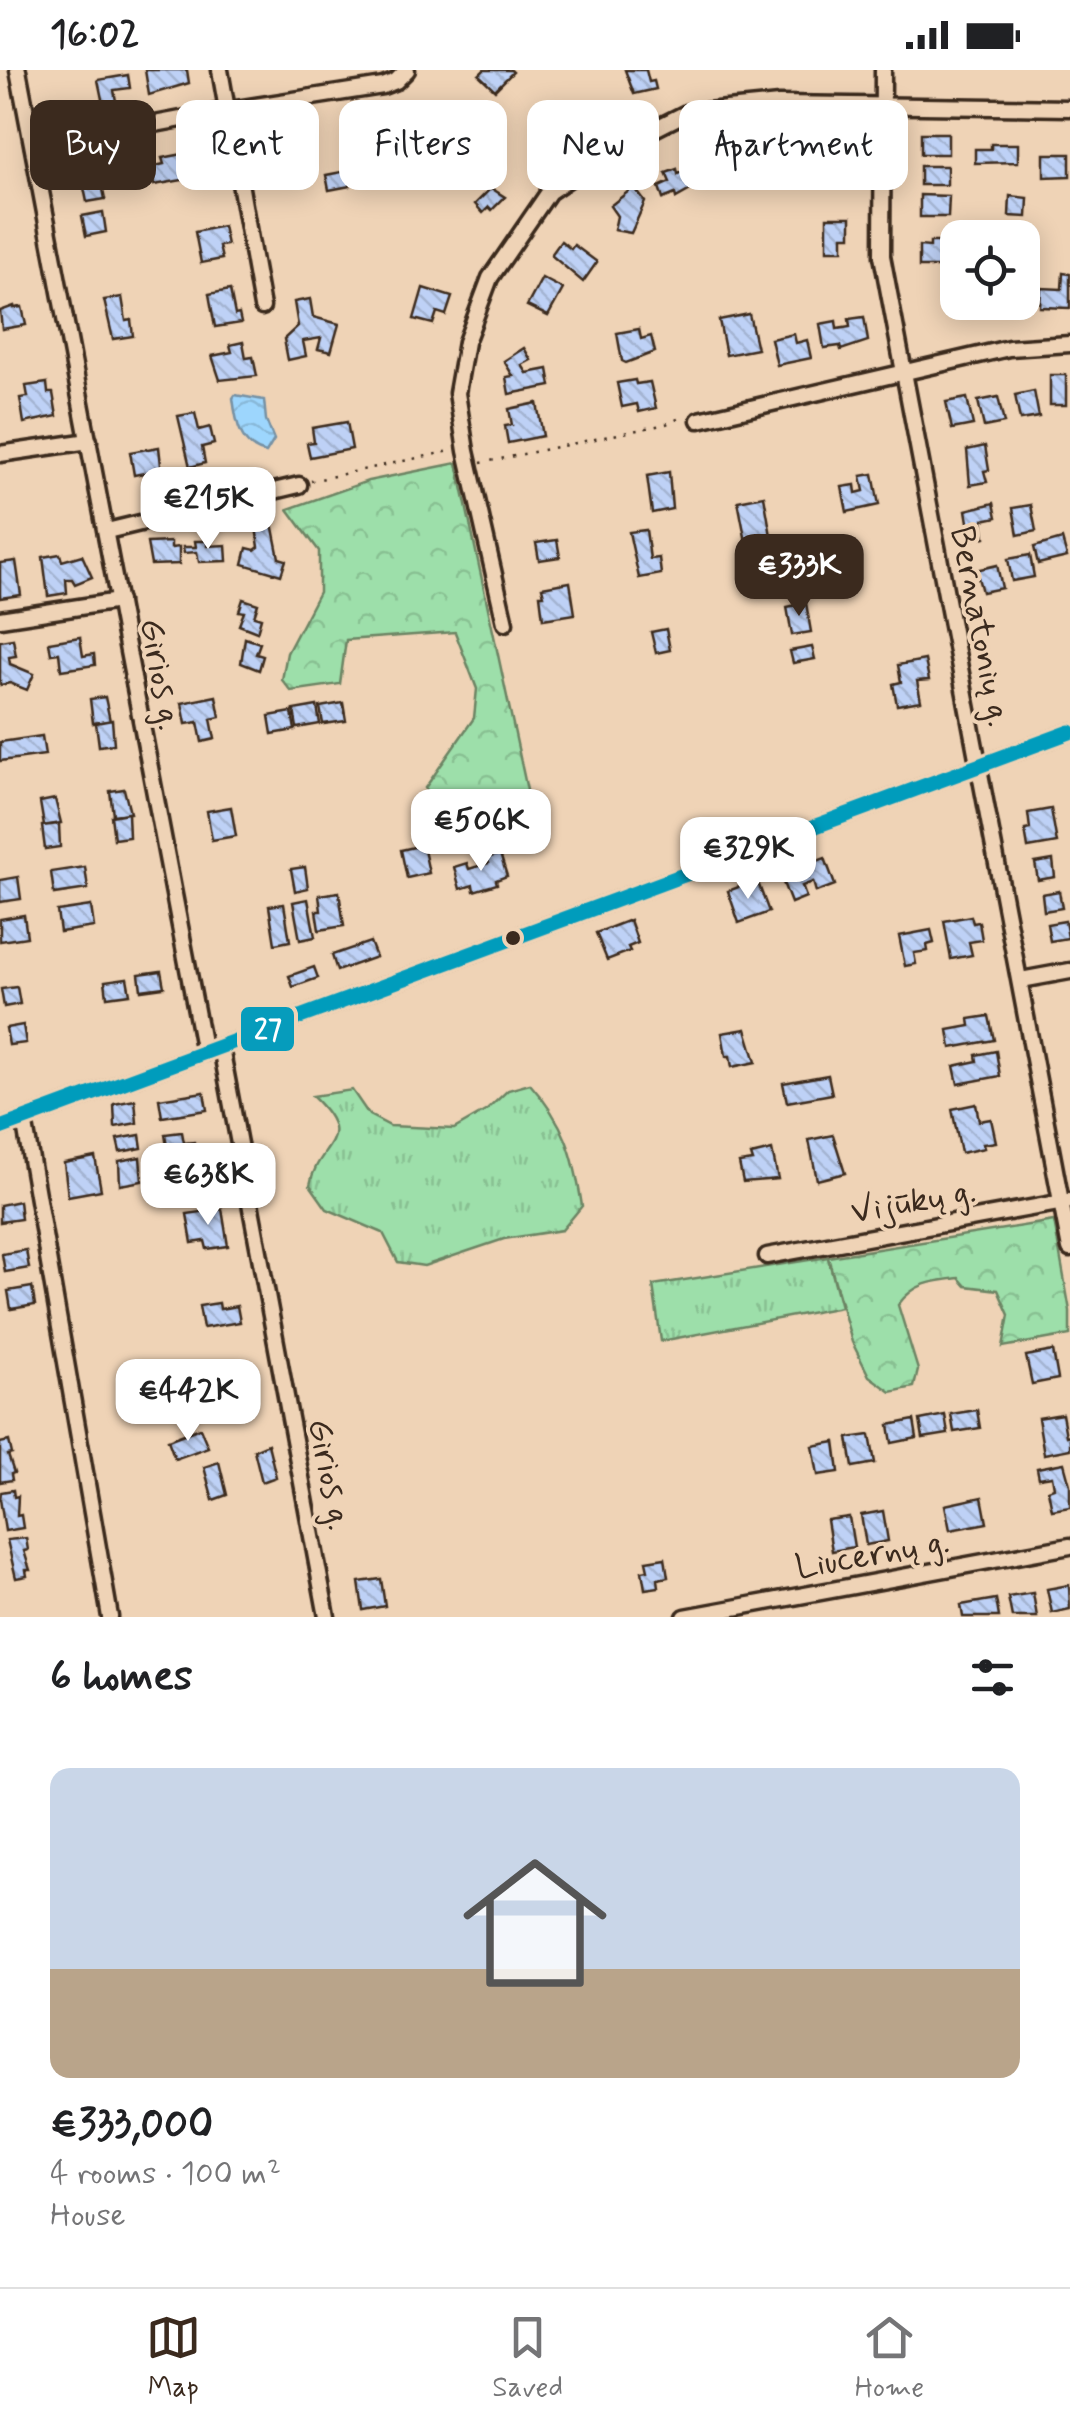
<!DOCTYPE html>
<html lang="en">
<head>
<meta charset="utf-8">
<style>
  :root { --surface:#fff; --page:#f6f6f6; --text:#202124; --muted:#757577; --line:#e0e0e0; --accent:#3b2a1e }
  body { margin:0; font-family:Mynerve,sans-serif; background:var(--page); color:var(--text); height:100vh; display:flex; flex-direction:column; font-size:38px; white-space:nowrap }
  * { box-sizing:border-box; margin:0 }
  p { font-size:32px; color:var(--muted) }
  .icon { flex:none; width:55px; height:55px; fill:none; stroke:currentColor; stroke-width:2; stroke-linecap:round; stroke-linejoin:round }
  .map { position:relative; height:1547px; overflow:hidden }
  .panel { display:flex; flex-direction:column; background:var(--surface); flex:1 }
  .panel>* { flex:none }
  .hud { position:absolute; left:30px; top:30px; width:1010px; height:90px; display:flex; gap:20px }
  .controls { position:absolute; left:940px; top:150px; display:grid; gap:20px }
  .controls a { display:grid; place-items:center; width:100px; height:100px; border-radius:20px; background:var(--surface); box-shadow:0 5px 25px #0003; font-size:50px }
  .price { position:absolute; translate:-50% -85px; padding:0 22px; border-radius:20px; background:#fff; color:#222; font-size:32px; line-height:65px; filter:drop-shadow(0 2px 5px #0008) }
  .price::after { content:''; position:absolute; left:50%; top:60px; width:30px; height:22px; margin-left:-15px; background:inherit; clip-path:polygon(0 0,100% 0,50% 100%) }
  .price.selected { background:var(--accent); color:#fff }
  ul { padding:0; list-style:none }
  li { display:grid; align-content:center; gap:20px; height:530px; padding:0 50px }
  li+li { border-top:2px solid var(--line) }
  li span { display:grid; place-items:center; height:310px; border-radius:20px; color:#555 }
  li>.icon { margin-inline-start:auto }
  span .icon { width:180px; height:180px; fill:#fffc; stroke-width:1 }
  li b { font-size:42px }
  h2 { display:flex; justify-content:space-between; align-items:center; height:120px; padding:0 50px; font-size:42px }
  .tag { padding:0 35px; border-radius:20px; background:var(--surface); box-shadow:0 5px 25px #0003; font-size:35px; line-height:90px }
  .tag.selected { background:var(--accent); color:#fff }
  .status { display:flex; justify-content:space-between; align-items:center; height:70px; padding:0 50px; background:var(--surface); direction:ltr }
  .status svg { height:28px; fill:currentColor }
  .menu { display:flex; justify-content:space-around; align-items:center; height:140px; border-top:2px solid var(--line); background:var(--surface); font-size:28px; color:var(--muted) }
  .menu a { display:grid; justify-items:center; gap:5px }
  .menu .selected { color:var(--accent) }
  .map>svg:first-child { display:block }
</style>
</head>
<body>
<div class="status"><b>16:02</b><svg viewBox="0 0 49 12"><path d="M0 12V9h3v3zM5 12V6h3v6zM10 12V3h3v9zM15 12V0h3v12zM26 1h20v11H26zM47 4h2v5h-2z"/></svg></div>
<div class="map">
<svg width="1070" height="1547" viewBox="0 0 1070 1547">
  <defs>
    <pattern id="grass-tufts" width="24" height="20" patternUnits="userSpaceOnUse" patternTransform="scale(2.5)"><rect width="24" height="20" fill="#9ddfaa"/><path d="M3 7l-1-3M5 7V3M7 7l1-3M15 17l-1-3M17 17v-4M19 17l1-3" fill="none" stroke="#88c092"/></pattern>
    <pattern id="forest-crowns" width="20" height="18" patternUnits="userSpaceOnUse" patternTransform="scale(2.5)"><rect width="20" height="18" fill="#9ddfaa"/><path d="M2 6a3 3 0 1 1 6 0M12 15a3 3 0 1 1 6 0" fill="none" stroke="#88c092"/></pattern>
    <pattern id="water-waves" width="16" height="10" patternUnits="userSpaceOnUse" patternTransform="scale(2.5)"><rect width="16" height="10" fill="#9dd6fd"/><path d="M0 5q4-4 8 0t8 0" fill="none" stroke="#88b8d8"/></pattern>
    <pattern id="building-back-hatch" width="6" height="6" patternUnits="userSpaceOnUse" patternTransform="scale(2.5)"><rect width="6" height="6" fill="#bed1f6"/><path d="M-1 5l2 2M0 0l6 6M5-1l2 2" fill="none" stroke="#a4b4d2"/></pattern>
  </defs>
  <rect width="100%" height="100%" fill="#efd3b6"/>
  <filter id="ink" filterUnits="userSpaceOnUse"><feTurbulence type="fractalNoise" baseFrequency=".01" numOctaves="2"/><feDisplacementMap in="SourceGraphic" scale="20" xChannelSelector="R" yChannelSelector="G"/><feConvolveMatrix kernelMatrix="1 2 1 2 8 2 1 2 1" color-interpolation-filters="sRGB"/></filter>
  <g filter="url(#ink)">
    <!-- grass -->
    <g fill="url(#grass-tufts)" stroke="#6c8464" stroke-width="2.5">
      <path d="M530,1014C565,1053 574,1085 582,1136L562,1160L504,1169L424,1196L398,1192L383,1163L327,1139L310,1115C317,1073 360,1072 312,1026L352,1020L369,1045L390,1056L454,1059L487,1040L508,1020Z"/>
      <path d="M828,1187L841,1237L661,1271L653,1215Z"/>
    </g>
    <!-- forest -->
    <g fill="url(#forest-crowns)" stroke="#6c8464" stroke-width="2.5">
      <path d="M457,393L534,753L442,746L425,718L474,648L477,619L455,562L346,570L340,614L291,621L282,610L287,583L319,522V481L288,439L368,411Z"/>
      <path d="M1054,1151L1070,1241V1265L1003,1277L1009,1245L998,1220L966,1216L959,1208C932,1211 914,1213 898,1235L918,1300L914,1317L891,1322L869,1306L852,1272L828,1187Z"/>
    </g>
    <!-- water -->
    <path fill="url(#water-waves)" stroke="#7691a4" stroke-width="2.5" d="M235,325L264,330L266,350L274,370L266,383C240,377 236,352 233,328Z"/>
    <!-- building -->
    <g fill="url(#building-back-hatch)" stroke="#3b2a1e" stroke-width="2.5">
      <path d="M145,0H187L189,13L149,25Z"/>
      <path d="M484,0H511L513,2L495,20L479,5Z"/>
      <path d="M625,0H646L649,12L654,11L656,19L634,24Z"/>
      <path d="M128,5L130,18L114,20L116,31L103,34L98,10Z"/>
      <path d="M558,41L563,47L570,41L582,58L550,81L539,66L552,56L547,49Z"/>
      <path d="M406,43L411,71L386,76L382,53L390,52L389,46Z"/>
      <path d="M292,58L296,83L265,88L263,74L271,72L270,62Z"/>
      <rect x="921" y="63" width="27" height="21"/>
      <path d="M443,72L457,81L444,94L441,91L435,97L427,88Z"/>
      <path d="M991,74H1018V92L975,93V79H991Z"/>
      <path d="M738,76L739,82L752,80L755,99L720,104L716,79Z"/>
      <path d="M824,76H847V117L803,116V99L823,100Z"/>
      <path d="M183,84L188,109L154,115L151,97L164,94L162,88Z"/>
      <path d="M1044,84H1070V106L1044,107Z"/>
      <path d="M697,93L706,117L696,121L694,118L676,128L675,124L663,129L659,117L670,112L666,103L677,99L678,104Z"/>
      <path d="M466,94L480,103L467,116L464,113L459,119L450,110Z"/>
      <rect x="920" y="96" width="27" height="19"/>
      <path d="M347,101L350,116L329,120L326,105Z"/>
      <path d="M100,105L105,129L87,132L82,108Z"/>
      <path d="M634,117L645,132L631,163L614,160L617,146L610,136Z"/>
      <path d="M491,118L505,127L492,140L489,137L483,143L475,134Z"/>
      <path d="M920,125L949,126L948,147H920Z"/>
      <path d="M1010,126L1028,128L1027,147L1009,146Z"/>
      <path d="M103,142L106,162L86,166L82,146Z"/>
      <path d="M827,147H851V166H843V180H827Z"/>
      <path d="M223,156L227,175L219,176L222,189L201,193L195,162Z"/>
      <path d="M561,171L571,179L574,175L597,192L583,212L551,185Z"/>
      <path d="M930,172H954L953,197H919V176L930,177Z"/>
      <path d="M1063,203L1070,204V238L1040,237L1041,218L1062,219Z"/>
      <path d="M542,208L563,219L548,246L527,236Z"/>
      <path d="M423,218L452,227L446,245L437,242L433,254L414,249Z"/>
      <path d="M230,220L235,245L239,244L241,253L215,257L209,224Z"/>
      <path d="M122,227L126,251L131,250L133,266L113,269L104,230Z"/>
      <path d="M310,229L313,247L339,254L331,282L318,279L321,268L303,271L306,286L288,290L284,269L298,256L294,232Z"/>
      <path d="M14,236V238L22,237L26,255L2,259L0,241Z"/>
      <path d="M749,244L757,279L726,285L719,250Z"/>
      <path d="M864,247L868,271L841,280L840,276L824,278L820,254L836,251L837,259L850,257L849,249Z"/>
      <path d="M639,259L641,269L651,266L655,282L626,293L622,291L617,263Z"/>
      <path d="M794,264L796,273L807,270L811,288L777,295L771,269Z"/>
      <path d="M243,272L246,288L253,287L257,306L220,310L212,286L232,282L230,275Z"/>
      <path d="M524,278L531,290L522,295L527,303L548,299L551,316L509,324L506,307L513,306L504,291Z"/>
      <rect x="1050" y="305" width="16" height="30"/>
      <path d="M635,310L636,314L650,312L656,338L639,342L637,334L622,337L617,313Z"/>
      <path d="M47,313L48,323H53L57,346L24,353L20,328L28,327L26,316Z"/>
      <path d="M1034,321L1039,347L1020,350L1015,325Z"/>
      <path d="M998,327L1004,353L984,357L978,331Z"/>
      <path d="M967,328L973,355L952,359L946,332Z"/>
      <path d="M537,333L543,366L508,373L505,356L512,355L509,339Z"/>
      <path d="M195,343L199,360L210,357L214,374L202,377L205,393L190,397L178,346Z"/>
      <path d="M347,352L352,379L310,387L307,373L314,372L312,358Z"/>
      <path d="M985,376L989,400L984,401L987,412L970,415L967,380Z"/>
      <path d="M159,377L161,395L167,400L171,399L174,414L158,417L155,401L134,405L130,382Z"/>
      <path d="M669,402L672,439L652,443L647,406Z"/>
      <path d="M873,404L879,435L847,442L842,417L855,415L856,423L864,421L861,406Z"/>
      <path d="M764,426L773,477L748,482L738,431Z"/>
      <path d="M994,433L997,447L983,450L985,467L971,470L966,440Z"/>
      <path d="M1031,435L1036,461L1018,465L1013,438Z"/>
      <path d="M272,453L279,488L286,490L281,505L243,494L247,478L255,480L259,477L256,457Z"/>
      <path d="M646,460L650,489L659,488L661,504L639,508L629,462Z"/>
      <path d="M1062,469L1067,487L1038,494L1034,477Z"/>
      <path d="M557,470L560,487L539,490L536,473Z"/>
      <path d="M195,471H207V476L226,475L227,491L199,492L197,482L184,483L183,477H196Z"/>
      <path d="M171,472V478L179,477V494L151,495L147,473Z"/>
      <path d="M60,484L62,491L82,485L92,507L75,514L72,509H66L67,523L48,526L43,487Z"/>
      <path d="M1030,485L1034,507L1012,511L1008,489Z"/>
      <path d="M16,491L21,525L0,528V493Z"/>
      <path d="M798,492L804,521L786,525L779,496Z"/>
      <path d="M997,495L1002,518L982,522L976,500Z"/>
      <path d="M570,512L575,544L543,549L540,525H544L542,517Z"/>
      <path d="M243,529L258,534L254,546L261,548L257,562L239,555L244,542L239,541Z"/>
      <path d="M806,533L811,562L792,565L787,537Z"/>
      <path d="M666,559L670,580L656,583L651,562Z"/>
      <path d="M80,567L83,586L94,584L95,595L61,600L59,583L51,584L49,572Z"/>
      <path d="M245,568L260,573L256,584L263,586L259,600L241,593Z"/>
      <path d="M13,569L16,586L9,587L10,594L34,604L27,620L10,613L0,615V571Z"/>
      <path d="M812,577L815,589L793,593L790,581Z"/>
      <path d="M925,590L929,610L917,611L921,631L897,635L893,614L901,612L898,595Z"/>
      <path d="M216,626L220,647L211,649L215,669L202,672L198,652L186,654L182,633Z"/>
      <path d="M105,627L110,651L93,653L90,629Z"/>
      <path d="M343,633L346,651L323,654L320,637Z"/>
      <path d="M317,636L320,654L297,658L294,640Z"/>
      <path d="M292,642L295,660L272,664L269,646Z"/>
      <path d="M112,650L114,674L99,676L96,653Z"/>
      <path d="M42,666L45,685L0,691V672Z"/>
      <path d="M124,719L130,743L113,745L110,721Z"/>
      <path d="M55,729L61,753L44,756L40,732Z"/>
      <path d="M231,737L236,766L212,770L207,741Z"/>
      <path d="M1051,739L1057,773L1028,778L1025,760L1030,759L1028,743Z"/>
      <path d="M128,743L129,767L114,769L111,746Z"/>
      <path d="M59,754L60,777L45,779L42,756Z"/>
      <path d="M423,775L429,803L407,808L401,780Z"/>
      <path d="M500,784L507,806L496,810L497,814L474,821L473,815L460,819L454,797L467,793L469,799L489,793L487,788Z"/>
      <path d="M825,788L835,815L816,822L813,812L802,816L806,827L791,833L780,805Z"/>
      <path d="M1053,790L1055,807L1038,810L1035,793Z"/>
      <path d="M85,797L88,819L54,824L51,802Z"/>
      <path d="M305,797L308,818L295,821L291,799Z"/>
      <path d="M18,807L21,829L0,832V810Z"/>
      <path d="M757,810L769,842L739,853L728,821Z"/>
      <path d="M1059,821L1062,838L1044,841L1042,824Z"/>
      <path d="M339,822L344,856L319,860L316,841H321L319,825Z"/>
      <path d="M308,829L315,867L300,870L293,832Z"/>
      <path d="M284,834L290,871L275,874L269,836Z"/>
      <path d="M91,836L94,857L60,862L57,841Z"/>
      <path d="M24,845L27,867L0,871V849Z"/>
      <path d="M971,846L973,853L979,852L982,870L969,872L972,885L951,889L944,851Z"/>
      <path d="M630,850L638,873L628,877L630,881L607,890L596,863Z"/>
      <path d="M1065,851L1068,868L1050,871L1047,854Z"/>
      <path d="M931,860L934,873L927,875L928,881L914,883L916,894L905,896L899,866Z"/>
      <path d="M370,872L376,887L337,901L332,885Z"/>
      <path d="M314,897L318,908L293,917L289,906Z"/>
      <path d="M161,901L164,917L141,920L139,904Z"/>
      <path d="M127,908L130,924L107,927L105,911Z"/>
      <path d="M17,917L20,934L4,937L1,919Z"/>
      <path d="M989,946L994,970L951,978L948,960L970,956L969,949Z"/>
      <path d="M23,955L26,973L9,975L6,958Z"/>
      <path d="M746,959L756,992L732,997L730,986H726L722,963Z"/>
      <path d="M996,981L1000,1006L958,1014L954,996L977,991L976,985Z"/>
      <path d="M828,1005L832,1024L787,1032L783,1013Z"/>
      <path d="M204,1022L207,1040L162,1047L159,1029Z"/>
      <path d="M135,1030L137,1053L115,1057L114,1034Z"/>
      <path d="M976,1034L979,1051L991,1049L996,1072L983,1074L984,1078L961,1083L952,1039Z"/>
      <path d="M182,1062L184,1073L194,1072L196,1086L189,1087L191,1099L171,1102L165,1064Z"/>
      <path d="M140,1065L142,1078L120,1082L117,1069Z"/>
      <path d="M833,1065L845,1103L817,1110L809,1070Z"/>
      <path d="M772,1080L778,1109L743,1112L739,1093L753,1091L751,1085Z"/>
      <path d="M95,1087L101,1120L68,1126L64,1093Z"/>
      <path d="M140,1087L142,1111L120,1115L119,1091Z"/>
      <path d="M19,1131L21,1149L0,1152V1135Z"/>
      <path d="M222,1139L228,1176L207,1179L205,1171L192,1173L187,1144Z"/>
      <path d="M26,1180L29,1198L5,1202L2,1184Z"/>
      <path d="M32,1217L35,1235L11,1239L8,1221Z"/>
      <path d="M219,1233L220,1239L237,1236L240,1252L203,1258L199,1236Z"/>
      <path d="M1053,1281L1058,1309L1032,1314L1026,1286Z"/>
      <path d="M977,1340L980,1358L954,1362L951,1344Z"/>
      <path d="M1062,1344L1066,1366L1070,1365V1379L1044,1384L1038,1348Z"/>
      <path d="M945,1345L948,1364L923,1368L920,1350Z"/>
      <path d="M914,1350L917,1368L892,1373L889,1355Z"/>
      <path d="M200,1358L208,1377L175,1389L168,1370Z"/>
      <path d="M870,1365L875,1393L853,1397L848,1368Z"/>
      <path d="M9,1371L12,1384L8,1385L14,1403L11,1404L12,1410L0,1412V1373Z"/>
      <path d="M835,1372L839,1402L818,1405L813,1376Z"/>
      <path d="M268,1374L276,1407L262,1412L254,1380Z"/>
      <path d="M219,1392L227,1425L213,1430L204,1397Z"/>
      <path d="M1064,1393L1070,1415V1437L1052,1440L1048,1420L1054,1418L1052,1406L1039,1408L1037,1398Z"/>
      <path d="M13,1420L14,1427L18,1426L17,1446L21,1445L23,1458L5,1461L0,1429L1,1422Z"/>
      <path d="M982,1427L987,1453L950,1460L945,1435Z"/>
      <path d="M883,1441L888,1471L866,1475L861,1445Z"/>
      <path d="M849,1447L854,1477L832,1481L827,1450Z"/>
      <path d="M26,1468L28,1480L24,1481L30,1500H26L27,1506L16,1508L7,1470Z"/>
      <path d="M665,1488L668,1507L658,1509L659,1517L645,1519L642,1501L648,1500L646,1491Z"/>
      <path d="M381,1509L385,1536L363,1540L359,1512Z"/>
      <path d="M1069,1515L1070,1539L1052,1543L1047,1519Z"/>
      <path d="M1033,1523L1037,1547H1012L1008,1527Z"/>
      <path d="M996,1529L999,1547H963L961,1535Z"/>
    </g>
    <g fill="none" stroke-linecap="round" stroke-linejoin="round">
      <defs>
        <g id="minor">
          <path d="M18,0L204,983"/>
          <path d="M220,0L262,237"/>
          <path d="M883,0L882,186L1070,1179"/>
          <path d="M33,77L229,40L383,16L396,11L407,0"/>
          <path d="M699,350L1009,278L1070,274"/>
          <path d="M0,384L89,371"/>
          <path d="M107,461L299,415"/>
          <path d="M0,549L119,531"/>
          <path d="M505,553L466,381L457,323L466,272L490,208L549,122L607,83L686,43L779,34L1070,38"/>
          <path d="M1021,910L1070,901"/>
          <path d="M221,977L327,1547"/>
          <path d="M24,1049L110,1547"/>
          <path d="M0,1058L1070,662"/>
          <path d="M767,1186L1069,1131"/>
          <path d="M685,1547L1070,1476"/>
        </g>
      </defs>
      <!-- minor casing -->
      <use href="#minor" stroke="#3b2a1e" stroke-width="21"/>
      <!-- path -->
      <g stroke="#3b2a1e" stroke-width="2.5" stroke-dasharray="2.5 8" stroke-linecap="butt">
        <path d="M481,393L666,354L682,347"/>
        <path d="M311,411L450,381"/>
      </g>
      <!-- minor -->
      <use href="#minor" stroke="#efd3b6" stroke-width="14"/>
      <defs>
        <path id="bus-1" d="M0,1058L1070,662"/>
      </defs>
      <!-- bus-1 casing -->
      <use href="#bus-1" stroke="#efd3b6" stroke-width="22"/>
      <!-- bus-1 -->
      <use href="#bus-1" stroke="#069cbc" stroke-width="15"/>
    </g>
  </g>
  <!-- markers -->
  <circle fill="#3b2a1e" stroke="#efd3b6" stroke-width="4" cx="513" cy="868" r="9"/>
  <g text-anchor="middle" stroke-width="8" stroke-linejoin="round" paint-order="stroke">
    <!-- street labels -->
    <g font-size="35" fill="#3b2a1e" stroke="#efd3b6">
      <text transform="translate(982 556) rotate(79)" y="12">Bernatonių g.</text>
      <text transform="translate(162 604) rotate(80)" y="12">Girios g.</text>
      <text transform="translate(913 1130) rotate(-10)" y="12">Vijūkų g.</text>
      <text transform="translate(331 1404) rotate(79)" y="12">Girios g.</text>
      <text transform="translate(872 1483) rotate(-10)" y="12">Liucernų g.</text>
    </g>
  </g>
  <rect stroke="#efd3b6" stroke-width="4" x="239" y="935" width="57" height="48" rx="10" fill="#069cbc"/>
  <g font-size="28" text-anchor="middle" font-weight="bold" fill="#fff">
    <text x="268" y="969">27</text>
  </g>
</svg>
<div class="controls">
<a><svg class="icon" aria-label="locate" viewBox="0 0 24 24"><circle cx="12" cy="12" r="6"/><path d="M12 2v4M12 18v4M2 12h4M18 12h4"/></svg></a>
</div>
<b class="price" style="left:208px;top:482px">€215K</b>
<b class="price selected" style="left:799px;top:549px">€333K</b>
<b class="price" style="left:481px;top:804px">€506K</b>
<b class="price" style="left:748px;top:832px">€329K</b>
<b class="price" style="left:208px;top:1158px">€638K</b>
<b class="price" style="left:188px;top:1374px">€442K</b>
<div class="hud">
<a class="tag selected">Buy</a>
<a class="tag">Rent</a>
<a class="tag">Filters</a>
<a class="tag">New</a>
<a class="tag">Apartment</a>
</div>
</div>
<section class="panel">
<h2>6 homes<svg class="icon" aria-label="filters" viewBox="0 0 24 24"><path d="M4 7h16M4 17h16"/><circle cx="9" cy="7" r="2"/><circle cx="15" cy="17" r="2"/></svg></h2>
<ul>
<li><span style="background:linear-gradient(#c9d6e8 65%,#b9a48a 0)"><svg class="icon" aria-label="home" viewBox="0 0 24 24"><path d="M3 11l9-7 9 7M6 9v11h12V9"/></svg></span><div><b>€333,000</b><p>4 rooms · 100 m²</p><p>House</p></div></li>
</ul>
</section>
<nav class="menu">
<a class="selected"><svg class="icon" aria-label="map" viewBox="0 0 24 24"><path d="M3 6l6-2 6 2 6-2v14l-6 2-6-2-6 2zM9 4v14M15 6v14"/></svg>Map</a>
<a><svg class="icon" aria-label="saved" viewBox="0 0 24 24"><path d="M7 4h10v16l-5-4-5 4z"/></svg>Saved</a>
<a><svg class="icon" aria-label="home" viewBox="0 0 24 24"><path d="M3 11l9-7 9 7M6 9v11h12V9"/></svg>Home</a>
</nav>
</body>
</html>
